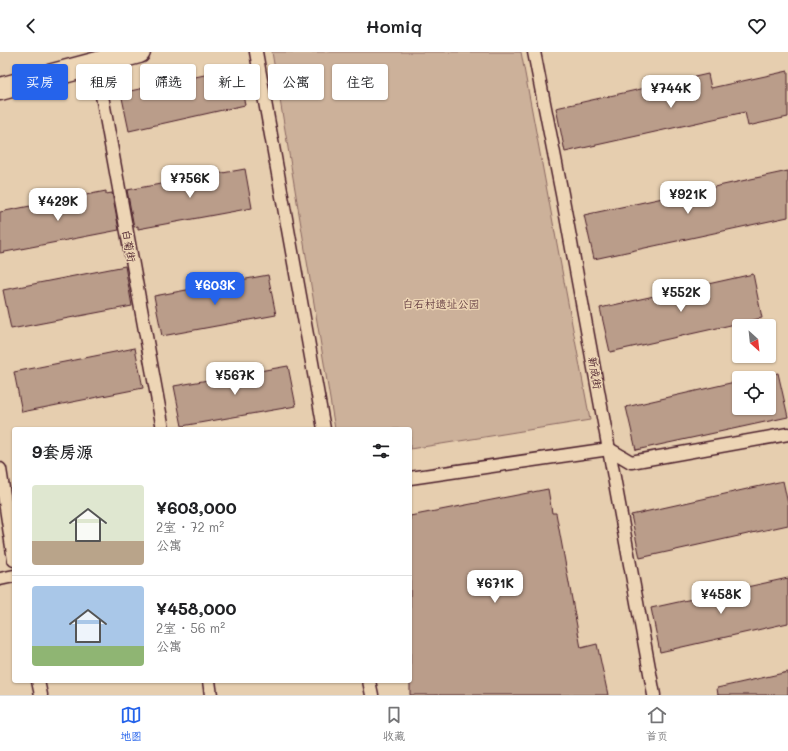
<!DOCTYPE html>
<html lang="zh">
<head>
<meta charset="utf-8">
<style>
  :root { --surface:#fff; --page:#f2f2f2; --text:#202124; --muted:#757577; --line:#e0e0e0; --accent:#2563eb }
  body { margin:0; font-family:Mali,"LXGW WenKai TC",sans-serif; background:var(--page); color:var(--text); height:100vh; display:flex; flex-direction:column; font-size:15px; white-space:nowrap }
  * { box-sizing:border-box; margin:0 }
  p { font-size:13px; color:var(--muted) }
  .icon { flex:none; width:22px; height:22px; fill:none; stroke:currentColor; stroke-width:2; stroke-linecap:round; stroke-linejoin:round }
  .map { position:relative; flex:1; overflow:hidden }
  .sheet { position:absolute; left:12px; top:375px; width:400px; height:256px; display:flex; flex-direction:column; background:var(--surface); border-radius:4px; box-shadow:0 1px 3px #0004 }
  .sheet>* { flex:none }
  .banner { position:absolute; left:12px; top:12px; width:400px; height:36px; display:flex; gap:8px }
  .needle { width:26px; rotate:153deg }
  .controls { position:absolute; left:732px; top:267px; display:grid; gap:8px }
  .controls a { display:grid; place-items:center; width:44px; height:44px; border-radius:4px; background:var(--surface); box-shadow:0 1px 3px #0004; font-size:20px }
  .price { position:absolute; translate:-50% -34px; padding:0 9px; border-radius:8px; background:#fff; color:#222; font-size:13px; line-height:26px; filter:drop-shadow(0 1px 2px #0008) }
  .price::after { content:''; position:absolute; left:50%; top:24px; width:12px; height:9px; margin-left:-6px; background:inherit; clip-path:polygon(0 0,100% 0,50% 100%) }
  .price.selected { background:var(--accent); color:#fff }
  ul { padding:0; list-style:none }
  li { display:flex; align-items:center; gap:12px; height:100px; padding:0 20px }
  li+li { border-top:1px solid var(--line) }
  li span { display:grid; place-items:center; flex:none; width:112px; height:80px; border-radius:4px; color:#555 }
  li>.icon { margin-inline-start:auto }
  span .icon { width:48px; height:48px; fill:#fffc; stroke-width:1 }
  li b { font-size:17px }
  h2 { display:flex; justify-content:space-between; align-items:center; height:48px; padding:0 20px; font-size:17px }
  .chip { padding:0 14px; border-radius:4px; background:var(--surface); box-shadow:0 1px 3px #0004; font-size:14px; line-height:36px }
  .chip.selected { background:var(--accent); color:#fff }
  header { display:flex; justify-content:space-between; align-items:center; height:52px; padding:0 20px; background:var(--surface); font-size:18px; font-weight:600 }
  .dock { display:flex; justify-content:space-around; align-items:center; height:56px; border-top:1px solid var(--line); background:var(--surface); font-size:11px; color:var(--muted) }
  .dock a { display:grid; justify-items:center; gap:2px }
  .dock .selected { color:var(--accent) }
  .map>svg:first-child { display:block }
</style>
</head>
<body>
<header><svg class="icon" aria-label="back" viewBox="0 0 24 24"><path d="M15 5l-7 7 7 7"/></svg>Homiq<svg class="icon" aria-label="heart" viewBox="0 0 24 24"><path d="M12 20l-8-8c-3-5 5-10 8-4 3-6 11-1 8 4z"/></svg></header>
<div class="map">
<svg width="788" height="643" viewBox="0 0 788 643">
  <rect width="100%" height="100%" fill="#e6ceaf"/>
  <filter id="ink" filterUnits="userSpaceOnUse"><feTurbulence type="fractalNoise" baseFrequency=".025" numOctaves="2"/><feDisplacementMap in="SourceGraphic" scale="8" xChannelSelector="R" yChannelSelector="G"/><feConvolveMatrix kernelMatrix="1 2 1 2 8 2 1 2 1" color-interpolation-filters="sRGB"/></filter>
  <g filter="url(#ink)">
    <!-- green -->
    <path fill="#ccb19a" stroke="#8b6862" d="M272,0H521L590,368L410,397V377H335Z"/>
    <!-- building -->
    <g fill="#ba9d8a" stroke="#4a1f2b">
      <path d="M237,16L245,53L129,79L121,41Z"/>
      <path d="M788,19V65L748,74L745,60L565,100L556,56L708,22L711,36Z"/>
      <path d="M245,117L252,156L138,177V174L134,175L127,138Z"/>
      <path d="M788,119V165L594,207L584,163Z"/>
      <path d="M106,139V142L112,141L119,178L0,201V160Z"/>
      <path d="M125,214L132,254L11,277L3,238Z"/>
      <path d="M753,222L762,266L610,300L600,256Z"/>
      <path d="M268,223L276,263L162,284L154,244Z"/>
      <path d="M135,296L143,336L22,360L14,320Z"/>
      <path d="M288,314L296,354L182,374L174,334Z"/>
      <path d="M778,321L788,365L636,398L626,355L739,329V356H769V326H755Z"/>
      <path d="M783,429L788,452V473L640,506L631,463Z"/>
      <path d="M548,437L552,461H556L581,596L597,592L608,643H410V464Z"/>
      <path d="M788,526V571L660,600L651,556Z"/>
      <path d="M788,620V643H718L717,636Z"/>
    </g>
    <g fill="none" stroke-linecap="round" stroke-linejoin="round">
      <defs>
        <g id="service">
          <path d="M256,0L324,377"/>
          <path d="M534,0L562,142L654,643"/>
          <path d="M96,11L163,377"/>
          <path d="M0,417L14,508"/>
          <path d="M410,426L609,397L631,410L788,382"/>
          <path d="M0,527L14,524"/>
          <path d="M38,629L41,643"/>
          <path d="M209,629L211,643"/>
          <path d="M369,629L372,643"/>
        </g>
        <path id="tertiary" d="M0,37L139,0"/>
      </defs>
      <!-- service casing -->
      <use href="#service" stroke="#4a1f2b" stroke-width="15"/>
      <!-- tertiary casing -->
      <use href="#tertiary" stroke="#4a1f2b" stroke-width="25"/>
      <!-- service -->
      <use href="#service" stroke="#edd5b5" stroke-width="12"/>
      <!-- tertiary -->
      <use href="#tertiary" stroke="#edd5b5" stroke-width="22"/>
    </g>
  </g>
  <g text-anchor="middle" stroke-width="3" stroke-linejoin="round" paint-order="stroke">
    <!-- street labels -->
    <g font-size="11" fill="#4a1f2b" stroke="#edd5b5">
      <text transform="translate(129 194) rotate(80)" y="4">白菊街</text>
      <text transform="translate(595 321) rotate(80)" y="4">新成街</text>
    </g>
    <!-- park labels -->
    <g font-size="11" fill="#643c41" stroke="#edd5b5">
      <text x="441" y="256">白石村遗址公园</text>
    </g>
  </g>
</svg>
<div class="controls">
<a><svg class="needle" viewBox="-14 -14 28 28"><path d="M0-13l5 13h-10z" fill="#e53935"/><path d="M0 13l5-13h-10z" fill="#757577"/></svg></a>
<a><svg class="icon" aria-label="locate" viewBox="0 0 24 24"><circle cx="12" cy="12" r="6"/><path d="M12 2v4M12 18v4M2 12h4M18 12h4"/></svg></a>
</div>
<b class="price" style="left:671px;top:57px">¥744K</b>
<b class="price" style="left:190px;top:147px">¥756K</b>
<b class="price" style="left:688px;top:163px">¥921K</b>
<b class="price" style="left:58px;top:170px">¥429K</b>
<b class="price selected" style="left:215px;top:254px">¥603K</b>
<b class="price" style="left:681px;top:261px">¥552K</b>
<b class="price" style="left:235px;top:344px">¥567K</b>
<b class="price" style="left:495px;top:552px">¥671K</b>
<b class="price" style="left:721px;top:563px">¥458K</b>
<div class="banner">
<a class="chip selected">买房</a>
<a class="chip">租房</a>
<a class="chip">筛选</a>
<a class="chip">新上</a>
<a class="chip">公寓</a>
<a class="chip">住宅</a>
</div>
<section class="sheet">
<h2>9套房源<svg class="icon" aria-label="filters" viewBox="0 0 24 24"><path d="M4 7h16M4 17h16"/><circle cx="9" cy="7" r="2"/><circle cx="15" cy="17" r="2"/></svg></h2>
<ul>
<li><span style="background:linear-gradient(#dfe7d0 70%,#b9a48a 0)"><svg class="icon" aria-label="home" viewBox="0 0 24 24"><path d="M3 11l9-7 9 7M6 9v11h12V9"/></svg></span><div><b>¥603,000</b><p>2室 · 72 m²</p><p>公寓</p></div></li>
<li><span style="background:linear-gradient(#a9c7e8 75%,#8fb573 0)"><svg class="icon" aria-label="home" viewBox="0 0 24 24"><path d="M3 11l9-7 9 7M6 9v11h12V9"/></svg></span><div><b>¥458,000</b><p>2室 · 56 m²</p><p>公寓</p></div></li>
</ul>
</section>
</div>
<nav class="dock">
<a class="selected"><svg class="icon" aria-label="map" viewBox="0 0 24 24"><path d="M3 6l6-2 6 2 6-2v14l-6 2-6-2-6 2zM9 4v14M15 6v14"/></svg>地图</a>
<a><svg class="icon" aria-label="saved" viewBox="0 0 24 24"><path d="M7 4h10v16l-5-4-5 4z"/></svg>收藏</a>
<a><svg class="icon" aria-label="home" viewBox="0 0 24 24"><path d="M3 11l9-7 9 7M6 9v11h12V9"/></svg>首页</a>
</nav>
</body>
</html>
